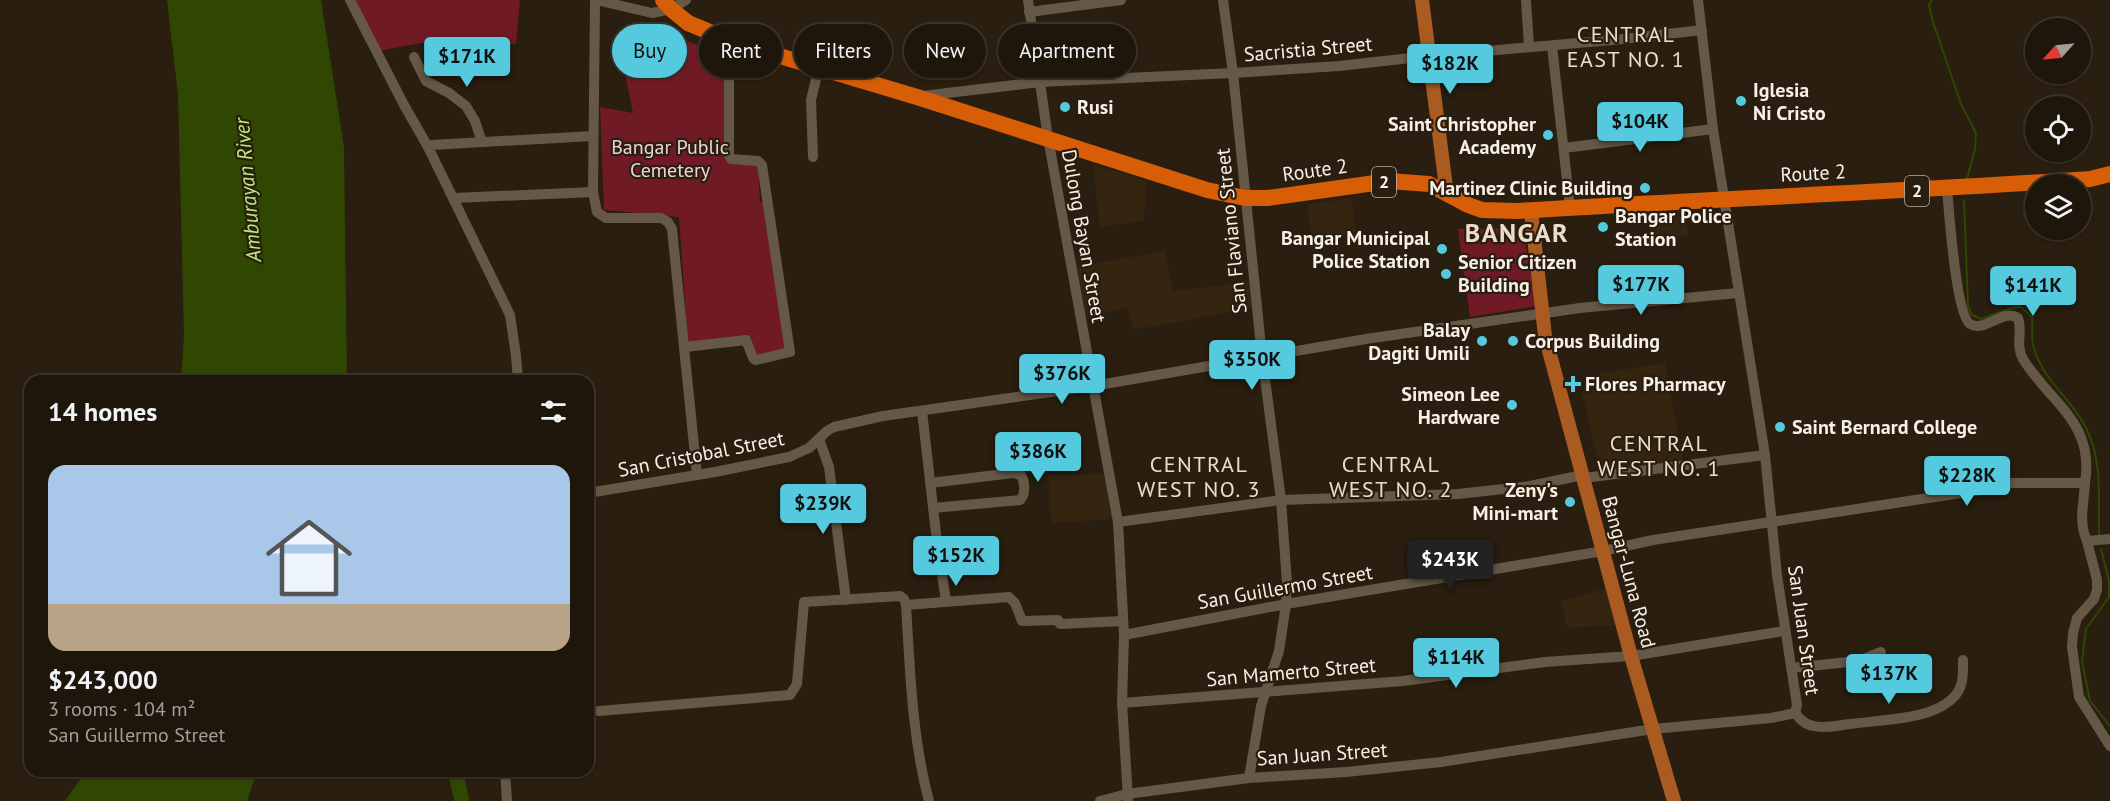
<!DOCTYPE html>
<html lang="en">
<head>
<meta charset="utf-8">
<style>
  :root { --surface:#1f160b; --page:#271f14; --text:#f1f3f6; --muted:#a19f9d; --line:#3c352c; --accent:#55cadf }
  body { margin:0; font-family:"PT Sans",sans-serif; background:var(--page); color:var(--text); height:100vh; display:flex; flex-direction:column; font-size:22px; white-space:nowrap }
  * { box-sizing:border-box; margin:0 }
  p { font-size:20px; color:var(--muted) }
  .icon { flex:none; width:33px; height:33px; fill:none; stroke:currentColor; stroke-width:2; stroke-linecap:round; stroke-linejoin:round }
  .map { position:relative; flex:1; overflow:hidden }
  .sheet { position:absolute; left:24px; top:375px; width:570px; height:402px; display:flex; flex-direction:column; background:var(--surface); border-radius:18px; box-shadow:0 2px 4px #0004,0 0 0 2px var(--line) }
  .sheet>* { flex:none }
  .guide { position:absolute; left:612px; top:24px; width:570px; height:54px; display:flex; gap:12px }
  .needle { width:39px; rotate:243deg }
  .buttons { position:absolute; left:2025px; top:18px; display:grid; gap:12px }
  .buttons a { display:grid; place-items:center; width:66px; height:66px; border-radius:50%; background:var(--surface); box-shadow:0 2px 4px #0004,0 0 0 2px var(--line); font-size:30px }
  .price { position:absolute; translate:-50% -51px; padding:0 14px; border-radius:6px; background:var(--accent); color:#111; font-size:20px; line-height:39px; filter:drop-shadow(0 2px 3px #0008) }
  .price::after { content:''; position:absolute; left:50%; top:36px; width:18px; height:14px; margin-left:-9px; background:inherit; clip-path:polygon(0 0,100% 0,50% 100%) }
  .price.on { background:#222; color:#fff }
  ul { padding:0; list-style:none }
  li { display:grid; align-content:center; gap:12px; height:318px; padding:0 24px }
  li span { display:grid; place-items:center; height:186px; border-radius:18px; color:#555 }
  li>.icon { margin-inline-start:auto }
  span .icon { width:108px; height:108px; fill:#fffc; stroke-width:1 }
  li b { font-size:26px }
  h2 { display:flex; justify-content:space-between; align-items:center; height:72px; padding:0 24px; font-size:26px }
  .tag { padding:0 21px; border-radius:27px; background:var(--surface); box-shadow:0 2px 4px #0004,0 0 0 2px var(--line); font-size:21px; line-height:54px }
  .tag.on { background:var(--accent); color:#111 }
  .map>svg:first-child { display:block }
</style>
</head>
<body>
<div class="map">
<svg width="2110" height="801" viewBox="0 0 2110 801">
  <rect width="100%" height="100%" fill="#291e0f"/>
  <!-- built -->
  <g fill="#352510">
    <path d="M1093,164L1146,181L1144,221L1100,227Z"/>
    <path d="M1351,198L1356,235L1312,241L1307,204Z"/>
    <path d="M1685,210L1688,235L1650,239L1648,213Z"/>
    <path d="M1165,251L1173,291L1249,282L1253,308L1133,330L1128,308L1083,317L1074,267Z"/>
    <path d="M1665,363L1683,460L1600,472L1582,392L1603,388L1600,373Z"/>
    <path d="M1105,474L1113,519L1051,523L1048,475Z"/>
    <path d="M1608,587L1617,625L1567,628L1561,602Z"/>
  </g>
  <!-- green -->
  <g fill="#701a25">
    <path d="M353,0H520L516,44L452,37L379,51Z"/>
    <path d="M639,25L727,55V160L758,163L760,202L765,201L787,350L754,355L747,337L688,345L679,217L604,210L600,107L633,113L625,74Z"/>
    <path d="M1523,228L1536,306L1470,317L1458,229Z"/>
  </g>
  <!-- water -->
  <g fill="#2f4700">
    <path d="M167,0H321L344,147L347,381H181L184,335L178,95Z"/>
    <path d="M86,771H257L247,801H65Z"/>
  </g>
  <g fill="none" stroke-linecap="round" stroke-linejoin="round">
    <!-- stream -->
    <g stroke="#2f4700" stroke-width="2">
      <path d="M1932,0L1929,4L1932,19L1961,104L1976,133L1975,149L1967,179"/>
      <path d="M1964,200L1968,307L1972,315L1981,319L2011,308L2021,307L2032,317C2033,326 2031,336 2033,344C2040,379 2073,399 2087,430C2103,463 2098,500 2099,535"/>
      <path d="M2101,549L2109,581V597L2086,629L2082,662L2090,701L2110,726"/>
    </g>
    <!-- river -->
    <path stroke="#2f4700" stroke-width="15" d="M455,771L462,801"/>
    <!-- minor -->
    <g stroke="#655847" stroke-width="10">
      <path d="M350,0L404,105L428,147"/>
      <path d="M595,0L593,192L597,212L606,218H661L668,222L672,229L697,475"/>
      <path d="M596,0L652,13L671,9L686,0"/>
      <path d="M1028,0L1048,138L1118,522L1124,635L1122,703L1128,799"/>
      <path d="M1223,0L1233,73L1262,356L1281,500L1287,583L1286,604L1279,651L1261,706L1249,778"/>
      <path d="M1526,0L1529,47"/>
      <path d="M1029,12L1121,0"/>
      <path d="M1552,46L1570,207"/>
      <path d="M414,57L426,81L449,93L466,106L475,121L482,142"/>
      <path d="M922,96L1040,82L1233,73L1339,66L1429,56L1623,39L1702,30"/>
      <path d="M1564,148L1713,129"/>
      <path d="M813,157L811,100L819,67"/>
      <path d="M1947,189C1949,210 1956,315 1970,324C1986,333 2002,308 2018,318C2023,332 2015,345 2023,359C2050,403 2095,422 2085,483"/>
      <path d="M454,198L593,192"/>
      <path d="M685,347L746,340L753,358L756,360L790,352L762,165L758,161L731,159L729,155V74L736,43"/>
      <path d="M518,381L516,356L510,315L428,147L431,145L593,136"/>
      <path d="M922,411L937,542L946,601"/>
      <path d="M819,439L829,467L846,600"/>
      <path d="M1584,478L1765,455"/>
      <path d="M930,483L1013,473L1021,475C1025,482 1026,494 1020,500L933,508"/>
      <path d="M588,493L715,472L789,457L809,448L827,431L834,427L883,416L1093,386L1366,339L1580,308L1738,293"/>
      <path d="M1118,522L1281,500L1458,494L1530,486L1583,475"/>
      <path d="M2087,541L2097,580V590L2094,599L2077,618L2073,633L2072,647L2079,697L2110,746"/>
      <path d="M906,605L1009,597L1015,603L1022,621L1058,620L1060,624L1123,621"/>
      <path d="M1124,635L1286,604L1603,551L1653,540L1981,490L2011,483H2085C2084,503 2078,522 2087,541L2110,539"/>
      <path d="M1791,668L1858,661L1881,652"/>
      <path d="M1122,703L1403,681L1545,662L1631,656L1784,631"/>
      <path d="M599,711L790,695L797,684L804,602L900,596L904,599L906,605C910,670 912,738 929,801"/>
      <path d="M1795,713C1800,720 1805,725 1814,726C1826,729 1838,725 1850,724C1880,720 1930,720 1952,699C1964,688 1963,675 1963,660"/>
      <path d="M505,771L507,801"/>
      <path d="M1100,801L1127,794L1249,778L1346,772L1441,762L1653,729L1771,718L1795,713L1797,705L1777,575L1765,455L1713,129L1698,0"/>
    </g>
    <!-- major -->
    <g stroke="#aa5b21" stroke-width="14">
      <path d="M1422,0L1447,195"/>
      <path d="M1531,211L1545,336L1631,656L1674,801"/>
    </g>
    <!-- highway -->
    <path stroke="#d85d07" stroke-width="16" d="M663,0L671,9L688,23L736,43L917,97L1207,190L1245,198H1268L1389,181L1429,184L1468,205L1482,210L1517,211C1708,199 1899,192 2090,179L2110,174"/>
  </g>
  <!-- markers -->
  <g fill="#55cadf" stroke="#291e0f" stroke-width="2">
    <circle cx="1741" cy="101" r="6"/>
    <circle cx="1065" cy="107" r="6"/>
    <circle cx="1548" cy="135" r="6"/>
    <circle cx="1645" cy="188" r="6"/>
    <circle cx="1603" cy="227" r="6"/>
    <circle cx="1442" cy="249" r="6"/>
    <circle cx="1446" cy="274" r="6"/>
    <circle cx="1482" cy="341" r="6"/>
    <circle cx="1513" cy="341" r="6"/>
    <path d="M1570 375h6v6h6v6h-6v6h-6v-6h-6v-6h6z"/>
    <circle cx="1512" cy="405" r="6"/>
    <circle cx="1780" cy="427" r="6"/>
    <circle cx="1570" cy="502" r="6"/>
  </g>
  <g text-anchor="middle" stroke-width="4.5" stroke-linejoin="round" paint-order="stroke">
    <!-- shield labels -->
    <g fill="#291e0f" stroke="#bab1a6" stroke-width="1.5">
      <rect x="1372" y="167" width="24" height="30" rx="4.5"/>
      <rect x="1905" y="176" width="24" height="30" rx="4.5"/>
    </g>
    <g font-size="18" font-weight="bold" fill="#f8f0e6">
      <text x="1384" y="188">2</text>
      <text x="1917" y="197">2</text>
    </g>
    <!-- street labels -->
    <g font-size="20" fill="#f8f0e6" stroke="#291e0f">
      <text transform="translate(1308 49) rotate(-5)" y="7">Sacristia Street</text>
      <text transform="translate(1315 170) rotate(-8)" y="7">Route 2</text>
      <text transform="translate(1813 173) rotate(-3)" y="7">Route 2</text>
      <text transform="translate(1231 231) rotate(-96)" y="7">San Flaviano Street</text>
      <text transform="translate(1084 236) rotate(80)" y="7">Dulong Bayan Street</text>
      <text transform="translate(701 454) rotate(-11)" y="7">San Cristobal Street</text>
      <text transform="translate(1629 572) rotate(75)" y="7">Bangar-Luna Road</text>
      <text transform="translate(1285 587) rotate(-10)" y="7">San Guillermo Street</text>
      <text transform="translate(1804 630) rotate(82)" y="7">San Juan Street</text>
      <text transform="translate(1291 672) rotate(-5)" y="7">San Mamerto Street</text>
      <text transform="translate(1322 754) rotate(-4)" y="7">San Juan Street</text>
    </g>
    <!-- poi labels -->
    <g font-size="20" font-weight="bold" fill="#f8f0e6" stroke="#291e0f" text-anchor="start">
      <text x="1753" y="97">Iglesia<tspan x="1753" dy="23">Ni Cristo</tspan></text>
      <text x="1077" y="114">Rusi</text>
      <text x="1536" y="131" text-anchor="end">Saint Christopher<tspan x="1536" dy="23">Academy</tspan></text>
      <text x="1633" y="195" text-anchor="end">Martinez Clinic Building</text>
      <text x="1615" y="223">Bangar Police<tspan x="1615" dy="23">Station</tspan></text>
      <text x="1430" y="245" text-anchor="end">Bangar Municipal<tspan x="1430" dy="23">Police Station</tspan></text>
      <text x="1458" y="269">Senior Citizen<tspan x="1458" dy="23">Building</tspan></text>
      <text x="1470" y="337" text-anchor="end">Balay<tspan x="1470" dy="23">Dagiti Umili</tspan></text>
      <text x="1525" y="348">Corpus Building</text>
      <text x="1585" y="391">Flores Pharmacy</text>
      <text x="1500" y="401" text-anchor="end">Simeon Lee<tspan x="1500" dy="23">Hardware</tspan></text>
      <text x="1792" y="434">Saint Bernard College</text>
      <text x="1558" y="497" text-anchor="end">Zeny's<tspan x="1558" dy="23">Mini-mart</tspan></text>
    </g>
    <!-- park labels -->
    <g font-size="20" fill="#eed3d3" stroke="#291e0f">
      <text x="670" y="154">Bangar Public<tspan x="670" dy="23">Cemetery</tspan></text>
    </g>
    <!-- water labels -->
    <g font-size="21" font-style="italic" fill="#bbec7c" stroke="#291e0f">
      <text transform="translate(248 190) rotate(-95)" y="7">Amburayan River</text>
    </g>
    <!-- quarter labels -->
    <g font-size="22" letter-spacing="1.5" fill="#ecddc9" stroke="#291e0f">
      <text x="1626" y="42">CENTRAL<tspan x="1626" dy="25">EAST NO. 1</tspan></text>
      <text x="1659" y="451">CENTRAL<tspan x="1659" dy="25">WEST NO. 1</tspan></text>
      <text x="1199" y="472">CENTRAL<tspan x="1199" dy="25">WEST NO. 3</tspan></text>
      <text x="1391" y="472">CENTRAL<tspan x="1391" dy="25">WEST NO. 2</tspan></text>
    </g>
    <!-- district labels -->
    <g font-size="26" font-weight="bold" letter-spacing="1.5" fill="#ecddc9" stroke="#291e0f">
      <text x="1517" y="242">BANGAR</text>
    </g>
  </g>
</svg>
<div class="buttons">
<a><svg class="needle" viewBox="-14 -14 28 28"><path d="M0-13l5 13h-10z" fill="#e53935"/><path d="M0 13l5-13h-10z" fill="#a19f9d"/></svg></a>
<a><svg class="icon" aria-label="locate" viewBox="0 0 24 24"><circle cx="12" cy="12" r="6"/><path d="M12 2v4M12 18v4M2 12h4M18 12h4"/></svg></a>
<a><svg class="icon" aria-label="layers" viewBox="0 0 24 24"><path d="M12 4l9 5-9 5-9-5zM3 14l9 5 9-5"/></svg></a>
</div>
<b class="price" style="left:467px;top:88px">$171K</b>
<b class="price" style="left:1450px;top:95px">$182K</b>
<b class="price" style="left:1640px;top:153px">$104K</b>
<b class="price" style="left:1641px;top:316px">$177K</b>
<b class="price" style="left:2033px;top:317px">$141K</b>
<b class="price" style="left:1252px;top:391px">$350K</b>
<b class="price" style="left:1062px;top:405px">$376K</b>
<b class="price" style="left:1038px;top:483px">$386K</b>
<b class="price" style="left:1967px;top:507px">$228K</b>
<b class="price" style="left:823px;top:535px">$239K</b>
<b class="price" style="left:956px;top:587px">$152K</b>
<b class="price on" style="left:1450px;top:591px">$243K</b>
<b class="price" style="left:1456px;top:689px">$114K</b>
<b class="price" style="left:1889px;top:705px">$137K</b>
<div class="guide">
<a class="tag on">Buy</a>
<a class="tag">Rent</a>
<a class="tag">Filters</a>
<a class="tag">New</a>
<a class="tag">Apartment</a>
</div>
<section class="sheet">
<h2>14 homes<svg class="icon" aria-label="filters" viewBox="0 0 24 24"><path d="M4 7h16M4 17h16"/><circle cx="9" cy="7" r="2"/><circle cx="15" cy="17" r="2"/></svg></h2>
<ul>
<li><span style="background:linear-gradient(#a9c7e8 75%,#b9a48a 0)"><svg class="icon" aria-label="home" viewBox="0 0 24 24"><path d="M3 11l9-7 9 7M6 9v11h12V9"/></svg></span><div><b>$243,000</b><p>3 rooms · 104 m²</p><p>San Guillermo Street</p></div></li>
</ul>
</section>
</div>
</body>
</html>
